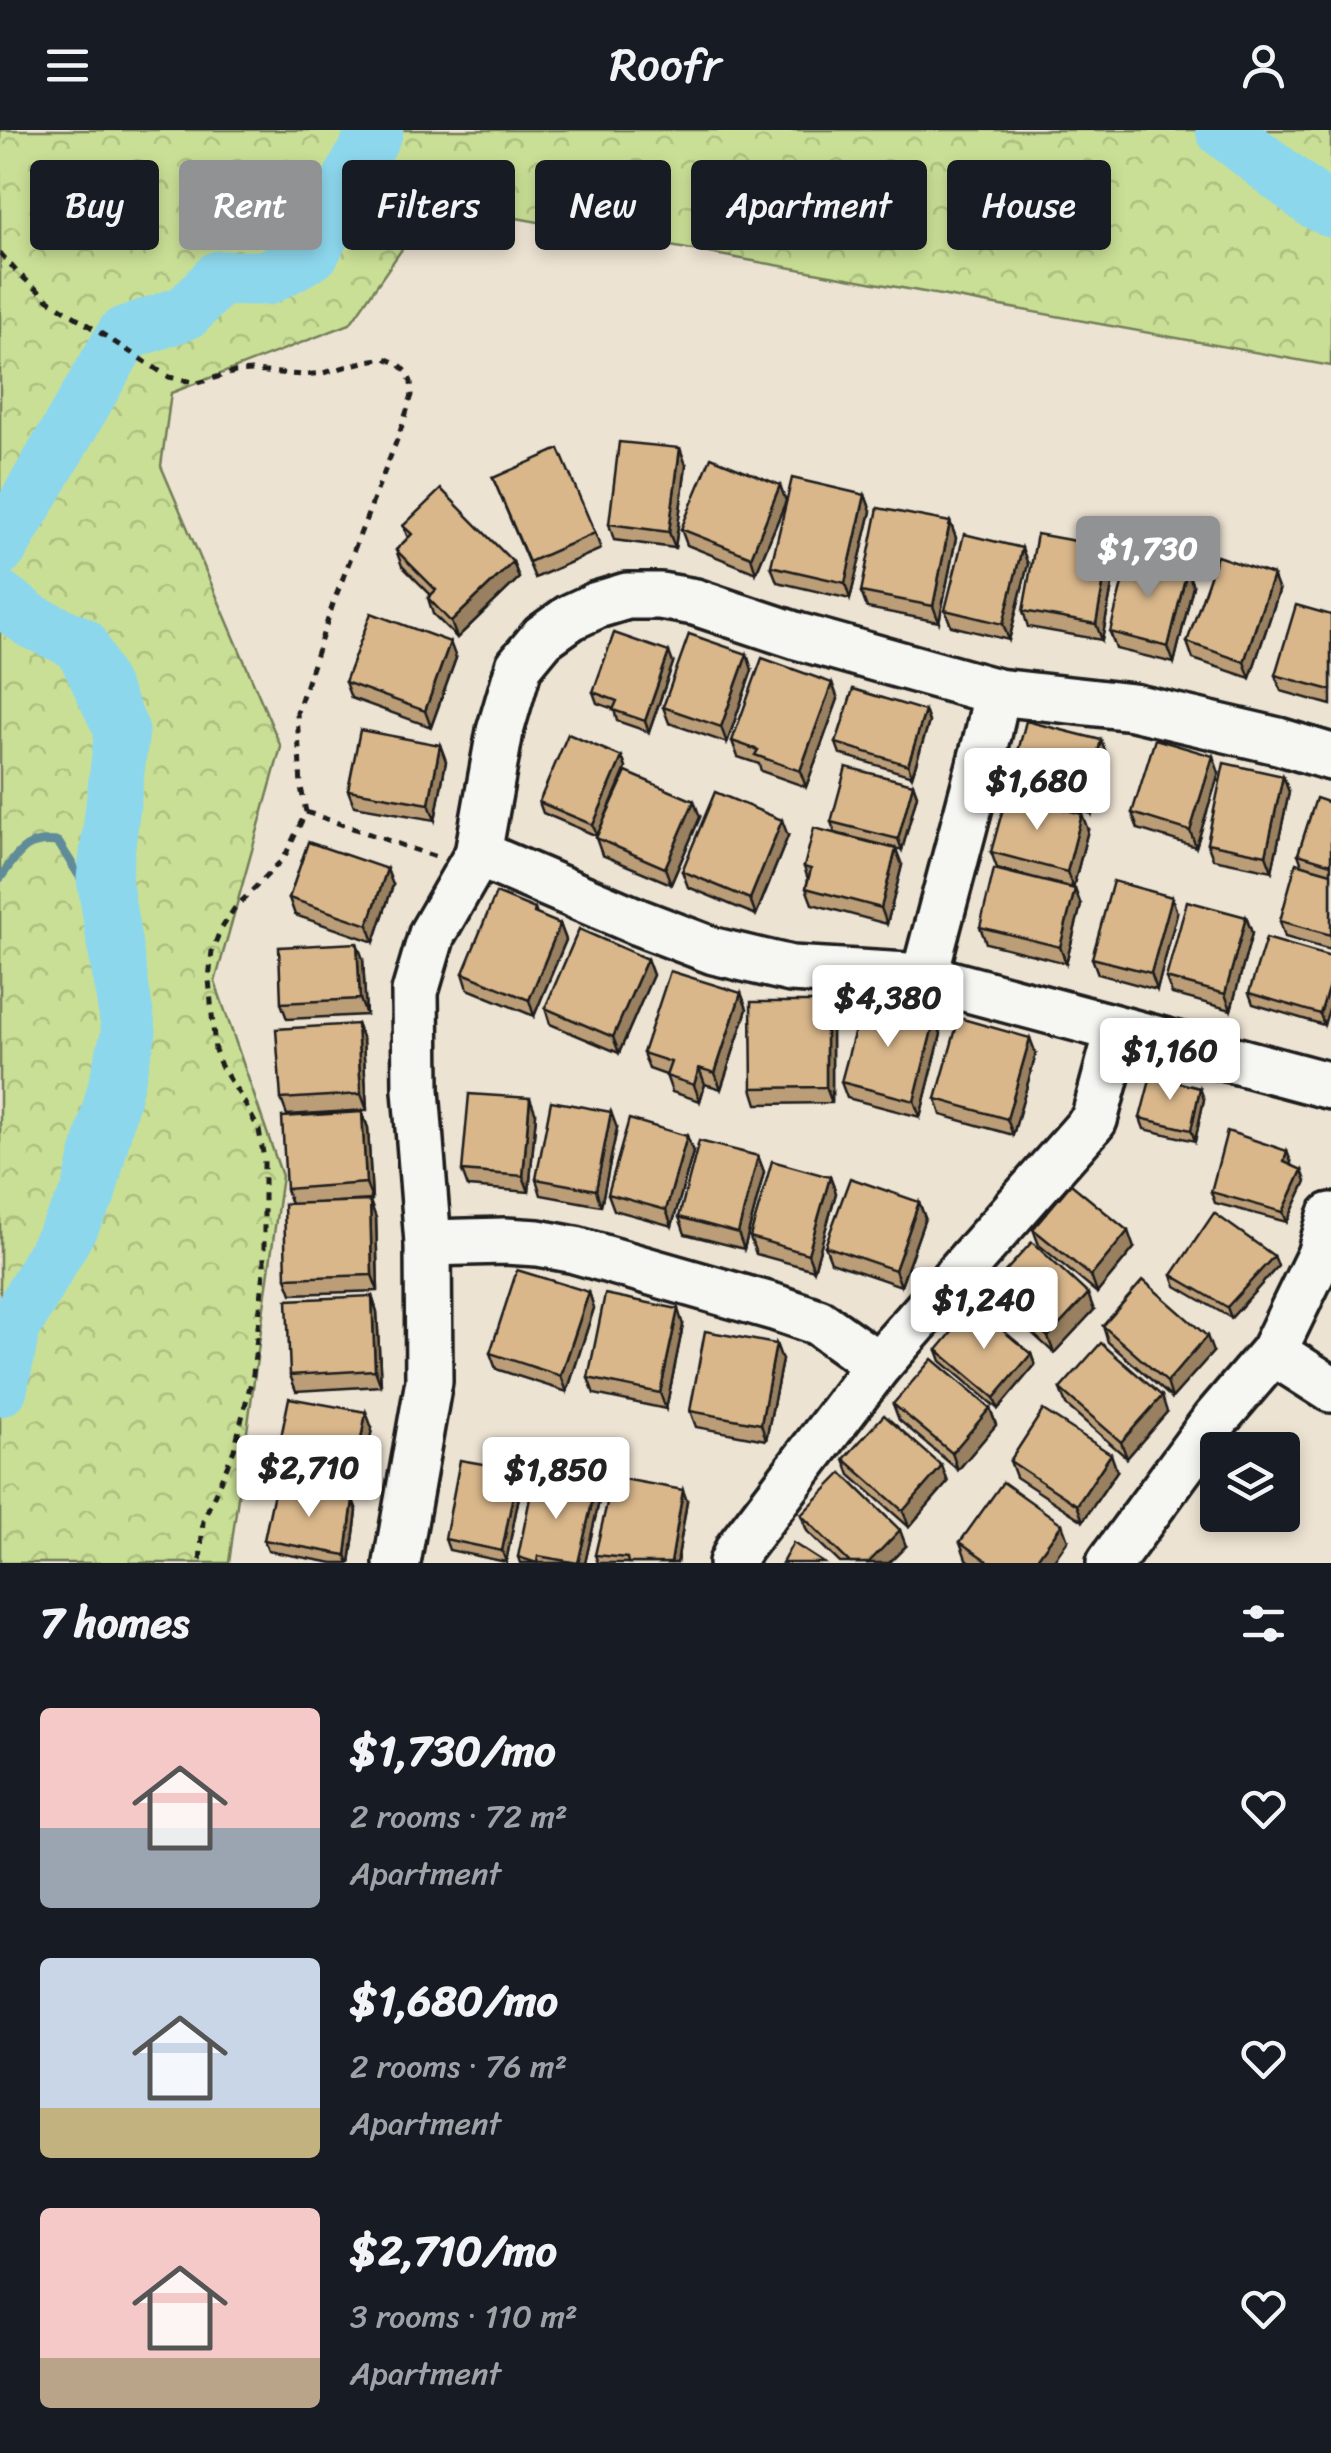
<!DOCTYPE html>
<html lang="en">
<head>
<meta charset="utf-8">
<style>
  :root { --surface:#171b24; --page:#242831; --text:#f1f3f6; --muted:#9ea1a6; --accent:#919294 }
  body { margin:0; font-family:Sriracha,sans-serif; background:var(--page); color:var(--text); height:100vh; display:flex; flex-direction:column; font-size:38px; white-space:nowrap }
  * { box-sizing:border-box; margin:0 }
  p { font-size:32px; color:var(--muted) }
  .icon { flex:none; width:55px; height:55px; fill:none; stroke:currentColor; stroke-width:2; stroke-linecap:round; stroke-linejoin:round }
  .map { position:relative; height:1433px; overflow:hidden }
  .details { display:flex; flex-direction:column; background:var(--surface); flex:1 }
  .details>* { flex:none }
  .banner { position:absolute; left:30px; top:30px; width:1272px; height:90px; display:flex; gap:20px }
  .buttons { position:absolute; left:1200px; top:1302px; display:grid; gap:20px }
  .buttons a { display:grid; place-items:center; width:100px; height:100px; border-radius:10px; background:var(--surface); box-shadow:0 5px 15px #0003; font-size:50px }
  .price { position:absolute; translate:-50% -85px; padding:0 22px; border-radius:10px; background:#fff; color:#222; font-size:32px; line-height:65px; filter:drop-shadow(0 2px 5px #0008) }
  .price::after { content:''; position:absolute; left:50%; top:60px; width:30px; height:22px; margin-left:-15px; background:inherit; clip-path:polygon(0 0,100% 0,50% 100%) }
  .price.selected { background:var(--accent); color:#fff }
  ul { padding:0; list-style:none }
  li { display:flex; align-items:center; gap:30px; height:250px; padding:0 40px }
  li span { display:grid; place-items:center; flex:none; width:280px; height:200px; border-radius:10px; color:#555 }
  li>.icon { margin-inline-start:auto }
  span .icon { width:120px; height:120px; fill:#fffc; stroke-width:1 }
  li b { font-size:42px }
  h2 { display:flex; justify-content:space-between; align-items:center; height:120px; padding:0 40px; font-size:42px }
  .tag { padding:0 35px; border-radius:10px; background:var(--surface); box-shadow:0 5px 15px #0003; font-size:35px; line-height:90px }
  .tag.selected { background:var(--accent); color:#fff }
  header { display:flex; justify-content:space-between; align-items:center; height:130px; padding:0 40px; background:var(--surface); font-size:45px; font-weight:600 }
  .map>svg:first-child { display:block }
</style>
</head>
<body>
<header><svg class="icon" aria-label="menu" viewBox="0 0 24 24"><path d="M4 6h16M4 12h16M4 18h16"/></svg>Roofr<svg class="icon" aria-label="person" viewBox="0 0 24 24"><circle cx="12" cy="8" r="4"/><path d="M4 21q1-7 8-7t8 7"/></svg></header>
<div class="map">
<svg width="1331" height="1433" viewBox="0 0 1331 1433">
  <defs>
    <pattern id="forest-crowns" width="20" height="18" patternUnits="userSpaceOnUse" patternTransform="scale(2.5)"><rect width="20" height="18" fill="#c9df95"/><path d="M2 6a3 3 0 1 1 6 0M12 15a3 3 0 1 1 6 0" fill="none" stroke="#acbf80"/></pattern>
  </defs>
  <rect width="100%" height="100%" fill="#ede3d3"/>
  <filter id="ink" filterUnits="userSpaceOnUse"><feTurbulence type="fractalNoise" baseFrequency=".01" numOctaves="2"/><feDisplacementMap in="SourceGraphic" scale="20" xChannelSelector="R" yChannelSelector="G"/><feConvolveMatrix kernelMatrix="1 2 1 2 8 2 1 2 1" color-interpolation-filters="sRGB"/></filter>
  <g filter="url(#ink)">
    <!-- forest -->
    <path fill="url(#forest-crowns)" stroke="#727e58" stroke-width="2.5" d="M0,0H1331V236L434,73L350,194L171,263L161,336L281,617L215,852L282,1046L229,1433H0Z"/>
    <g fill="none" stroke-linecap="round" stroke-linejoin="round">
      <!-- stream -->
      <path stroke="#608c99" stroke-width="9" d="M0,748C19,723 24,708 58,712L98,775L109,777"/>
      <!-- river -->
      <g stroke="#8dd7ed" stroke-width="55">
        <path d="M1223,0L1314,71L1331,80"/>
        <path d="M0,418L124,204L187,182L219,148H266L312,123L376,0"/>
        <path d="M0,468L31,491L81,514L122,601L104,749L129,902L88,1065L13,1198L0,1259"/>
      </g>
      <defs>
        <g id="minor">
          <path d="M478,724L638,792L714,821L791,839L924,847L1331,956"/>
          <path d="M924,847L989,601L997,562"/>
          <path d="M428,1113L505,1111L538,1113L575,1120L774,1177L818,1192L878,1235"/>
          <path d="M1273,1222L1331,1259"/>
          <path d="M397,1433L429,1251L428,1113L416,960L415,862L432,804L478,724L500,601L519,536L543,507L571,487L597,475L627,466H660L695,472L797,506L997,562L1133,577L1278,611L1331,627"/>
          <path d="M732,1433L739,1418L878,1235L1094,990L1118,901"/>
          <path d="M1110,1433L1214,1291L1273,1222L1320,1125L1331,1086"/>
        </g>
      </defs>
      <!-- minor casing -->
      <use href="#minor" stroke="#1c1c1c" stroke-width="52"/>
      <!-- path -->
      <g stroke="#1c1c1c" stroke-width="5" stroke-dasharray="8 8" stroke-linecap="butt">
        <path d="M0,123L17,142L49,170L169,247L197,253L235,242L254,241L302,245L323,243L367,231L385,228L399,234L407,242L411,252L412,265L400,302L334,471L297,582L301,657L306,682L284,728L234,779L220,801L212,821L209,849L215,920L221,936L243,970L259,1000L264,1029V1141L253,1244L234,1320L203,1391L200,1433"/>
        <path d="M306,682L436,727"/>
      </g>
      <!-- minor -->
      <use href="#minor" stroke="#f6f6f2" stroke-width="45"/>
    </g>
    <!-- wall -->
    <g fill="#bb9d78" stroke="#1c1c1c" stroke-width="2.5">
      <path d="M686,335L675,418L614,410L609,394Z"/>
      <path d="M493,348L595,403L601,419L535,448Z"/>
      <path d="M865,365L871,381L850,469L777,452L771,436Z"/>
      <path d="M786,371L756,443L687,415L681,399Z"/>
      <path d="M950,392L956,408L939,492L867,478L861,462Z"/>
      <path d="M403,396L513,432L519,448L457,508L433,484L428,468L431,465L402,436L396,420L408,408Z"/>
      <path d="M1094,420L1109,422L1115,439L1102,510L1028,497L1023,481Z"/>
      <path d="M1028,434L1009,510L951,496L945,480Z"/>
      <path d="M1193,456L1174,533L1116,519L1110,502Z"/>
      <path d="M1279,461L1250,548L1193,529L1187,512Z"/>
      <path d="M1331,485V575L1281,561L1275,545Z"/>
      <path d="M456,528L431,597L351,568L345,552Z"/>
      <path d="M673,533L649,602L617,591L614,579L597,573L593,562Z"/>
      <path d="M752,540L727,613L669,593L663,577Z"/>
      <path d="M832,553L838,569L806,657L761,641L759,634L738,627L732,611Z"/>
      <path d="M925,581L929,592L912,646L840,624L836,613Z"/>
      <path d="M1101,610L1107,626L1092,684L1017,665L1011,648Z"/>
      <path d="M440,615L446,631L435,690L354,676L348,660Z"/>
      <path d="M622,627L626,638L597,706L543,683L539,672Z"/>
      <path d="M1219,643L1196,717L1138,699L1132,683Z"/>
      <path d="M1283,646L1289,662L1272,741L1213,729L1207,713Z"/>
      <path d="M913,654L917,665L902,720L835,703L831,692Z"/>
      <path d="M1331,673V820L1285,807L1280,791L1302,735L1298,724Z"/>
      <path d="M700,687L671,754L602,725L596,708Z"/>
      <path d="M1088,700L1073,758L997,738L991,722Z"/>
      <path d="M788,706L756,785L688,757L682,741Z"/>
      <path d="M902,735L887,794L812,774L806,758L808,749L804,737Z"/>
      <path d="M393,755L374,812L295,785L289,768Z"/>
      <path d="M1081,775L1066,833L986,813L980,797Z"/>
      <path d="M535,779L537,785L560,794L566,810L534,886L468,859L463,843Z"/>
      <path d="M1177,783L1157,860L1098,844L1092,828Z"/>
      <path d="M1246,787L1252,803L1231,880L1172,864L1166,848Z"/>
      <path d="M1331,827L1324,895L1253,874L1249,863Z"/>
      <path d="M363,829L366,885L287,889L281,873Z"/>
      <path d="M647,829L653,845L619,923L550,894L545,878Z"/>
      <path d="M741,863L747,879L721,959L705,954L700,971L672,962L666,945L649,939L643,923Z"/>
      <path d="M826,872L832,888V973L757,974L752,958Z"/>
      <path d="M935,888L941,904L920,987L847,968L841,952Z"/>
      <path d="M357,894L363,910L367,980L287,985L281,969Z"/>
      <path d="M1036,924L1013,1005L941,985L936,969Z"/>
      <path d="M1204,969L1195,1011L1144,999L1140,988Z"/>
      <path d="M362,982L368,998L372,1070L320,1073L376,1088L378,1161L292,1164L286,1148L291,1074L286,1059Z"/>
      <path d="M536,984L529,1062L468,1057L462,1041Z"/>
      <path d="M617,998L601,1076L541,1065L536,1049Z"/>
      <path d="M687,1006L693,1022L672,1096L614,1080L608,1064Z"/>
      <path d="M758,1026L764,1042L744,1119L685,1104L679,1087Z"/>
      <path d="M1291,1032L1290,1035L1306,1051L1287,1092L1215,1073L1211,1062Z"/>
      <path d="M830,1047L836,1063L814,1140L756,1124L750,1107Z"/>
      <path d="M919,1072L925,1088L901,1156L831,1132L825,1116Z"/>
      <path d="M1033,1099L1134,1118L1097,1163L1039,1115Z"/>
      <path d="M1274,1126L1278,1136L1231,1188L1176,1156L1172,1145Z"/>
      <path d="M992,1156L1094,1180L1054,1223L998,1172Z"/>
      <path d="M589,1162L594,1178L567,1262L496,1239L490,1223Z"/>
      <path d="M372,1166L377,1182L381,1256L296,1261L290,1245Z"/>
      <path d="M683,1195L666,1279L594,1264L588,1248Z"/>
      <path d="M1103,1196L1213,1222L1172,1268L1108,1212Z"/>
      <path d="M776,1214L782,1230L766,1310L696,1297L690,1281Z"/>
      <path d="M937,1220L1031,1224L1035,1235L998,1279L941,1231Z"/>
      <path d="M1060,1259L1167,1282L1127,1328L1066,1275Z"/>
      <path d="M893,1274L990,1278L996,1295L958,1340L899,1290Z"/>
      <path d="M372,1298L361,1358L283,1343L277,1327Z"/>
      <path d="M844,1329L948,1352L909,1397L850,1345Z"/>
      <path d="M1010,1331L1117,1341L1083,1391L1016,1347Z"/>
      <path d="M522,1351L506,1432L449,1420L445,1409Z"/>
      <path d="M595,1360L599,1371L585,1433H520L518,1427Z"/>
      <path d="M353,1370L357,1381L350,1433H333L268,1421L264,1410Z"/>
      <path d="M687,1371L677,1433H598L595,1425Z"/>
      <path d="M801,1385L906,1416L889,1433H840L807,1401Z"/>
      <path d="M1068,1410L1052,1433H973L966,1429L960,1412Z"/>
    </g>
    <!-- shaded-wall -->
    <g fill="#988061" stroke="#1c1c1c" stroke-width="2.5">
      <path d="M680,318L686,335L675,418L669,402Z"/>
      <path d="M780,355L786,371L756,443L751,427Z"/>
      <path d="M865,365L871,381L850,469L845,453Z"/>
      <path d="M950,392L956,408L939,492L933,476Z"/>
      <path d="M1022,418L1028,434L1009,510L1003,494Z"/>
      <path d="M1109,422L1115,439L1102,510L1096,494Z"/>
      <path d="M513,432L519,448L457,508L451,492Z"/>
      <path d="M1187,440L1193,456L1174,533L1168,517Z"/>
      <path d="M1273,445L1279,461L1250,548L1244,532Z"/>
      <path d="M450,512L456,528L431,597L425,581Z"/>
      <path d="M669,522L673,533L649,602L645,591Z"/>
      <path d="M747,524L752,540L727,613L721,597Z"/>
      <path d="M832,553L838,569L806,657L800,641Z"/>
      <path d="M925,581L929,592L912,646L908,635Z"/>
      <path d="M1101,610L1107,626L1092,684L1086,668Z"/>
      <path d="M440,615L446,631L435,690L429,674Z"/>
      <path d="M1213,626L1219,643L1196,717L1190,701Z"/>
      <path d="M622,627L626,638L597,706L593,695Z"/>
      <path d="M1283,646L1289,662L1272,741L1266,725Z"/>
      <path d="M913,654L917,665L902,720L898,709Z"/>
      <path d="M694,671L700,687L671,754L665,738Z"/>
      <path d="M1082,684L1088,700L1073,758L1067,742Z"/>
      <path d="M782,690L788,706L756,785L750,769Z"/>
      <path d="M896,719L902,735L887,794L881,778Z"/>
      <path d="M387,739L393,755L374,812L368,795Z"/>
      <path d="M1075,759L1081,775L1066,833L1060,817Z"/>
      <path d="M1172,767L1177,783L1157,860L1151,843Z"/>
      <path d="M1246,787L1252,803L1231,880L1225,864Z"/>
      <path d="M560,794L566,810L534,886L529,870Z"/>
      <path d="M357,813L363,829L366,885L360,869Z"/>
      <path d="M647,829L653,845L619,923L613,907Z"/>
      <path d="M1331,849V873L1324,895L1320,884Z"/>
      <path d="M741,863L747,879L721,959L715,943Z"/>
      <path d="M826,872L832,888V973L826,957Z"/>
      <path d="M935,888L941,904L920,987L914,971Z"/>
      <path d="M357,894L363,910L367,980L361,964Z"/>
      <path d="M1030,908L1036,924L1013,1005L1007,989Z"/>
      <path d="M699,938L705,954L700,971L694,955Z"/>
      <path d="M1200,958L1204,969L1195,1011L1191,1000Z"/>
      <path d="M530,968L536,984L529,1062L523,1046Z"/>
      <path d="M362,982L368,998L372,1070L366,1053Z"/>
      <path d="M611,982L617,998L601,1076L596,1060Z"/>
      <path d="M687,1006L693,1022L672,1096L666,1080Z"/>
      <path d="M1287,1021L1291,1032L1288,1043L1284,1032Z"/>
      <path d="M758,1026L764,1042L744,1119L738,1103Z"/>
      <path d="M1302,1040L1306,1051L1287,1092L1283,1082Z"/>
      <path d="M830,1047L836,1063L814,1140L808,1124Z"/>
      <path d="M370,1071L376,1088L378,1161L372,1145Z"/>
      <path d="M919,1072L925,1088L901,1156L895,1140Z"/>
      <path d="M1128,1101L1134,1118L1097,1163L1091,1146Z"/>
      <path d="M1274,1126L1278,1136L1231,1188L1227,1177Z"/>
      <path d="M589,1162L594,1178L567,1262L561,1246Z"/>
      <path d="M1088,1164L1094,1180L1054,1223L1048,1207Z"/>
      <path d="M372,1166L377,1182L381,1256L375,1240Z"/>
      <path d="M678,1179L683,1195L666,1279L660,1263Z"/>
      <path d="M1207,1206L1213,1222L1172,1268L1167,1252Z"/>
      <path d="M776,1214L782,1230L766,1310L761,1294Z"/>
      <path d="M1031,1224L1035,1235L998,1279L994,1268Z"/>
      <path d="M1162,1266L1167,1282L1127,1328L1121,1312Z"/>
      <path d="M990,1278L996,1295L958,1340L952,1323Z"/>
      <path d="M366,1282L372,1298L361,1358L355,1342Z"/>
      <path d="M1111,1324L1117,1341L1083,1391L1077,1375Z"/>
      <path d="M942,1336L948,1352L909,1397L903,1381Z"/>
      <path d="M518,1340L522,1351L506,1432L502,1421Z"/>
      <path d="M595,1360L599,1371L585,1433H578Z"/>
      <path d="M683,1360L687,1371L677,1433H671Z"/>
      <path d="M353,1370L357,1381L350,1433H349L346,1425Z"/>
      <path d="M1062,1394L1068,1410L1052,1433H1034Z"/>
      <path d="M900,1400L906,1416L889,1433H868Z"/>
    </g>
    <!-- building -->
    <g fill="#d9b78b" stroke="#1c1c1c" stroke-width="2.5">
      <path d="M619,312L680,318L669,402L609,394Z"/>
      <path d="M559,319L595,403L529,432L493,348Z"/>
      <path d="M711,327L780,355L751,427L681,399Z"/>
      <path d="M792,348L865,365L845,453L771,436Z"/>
      <path d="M441,359L513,432L451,492L428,468L436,460L396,420L412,404L403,396Z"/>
      <path d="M878,378L950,392L933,476L861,462Z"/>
      <path d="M964,404L1022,418L1003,494L945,480Z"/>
      <path d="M1037,404L1092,414L1091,419L1109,422L1096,494L1023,481Z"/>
      <path d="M1129,425L1187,440L1168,517L1110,502Z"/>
      <path d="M1217,426L1273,445L1244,532L1187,512Z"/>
      <path d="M1296,475L1331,485V560L1275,545Z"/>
      <path d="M371,483L450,512L425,581L345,552Z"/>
      <path d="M614,503L669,522L645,591L613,580L617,571L593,562Z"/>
      <path d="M689,504L747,524L721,597L663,577Z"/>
      <path d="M762,528L832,553L800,641L755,625L758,620L732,611Z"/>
      <path d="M853,559L925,581L908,635L836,613Z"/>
      <path d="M1026,591L1101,610L1086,668L1011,648Z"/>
      <path d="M360,600L440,615L429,674L348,660Z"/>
      <path d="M568,604L622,627L593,695L539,672Z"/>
      <path d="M1155,609L1213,626L1190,701L1132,683Z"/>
      <path d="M1224,633L1283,646L1266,725L1207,713Z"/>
      <path d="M846,637L913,654L898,709L831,692Z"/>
      <path d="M626,642L694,671L665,738L596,708Z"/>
      <path d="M715,662L782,690L750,769L682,741Z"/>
      <path d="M1007,664L1082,684L1067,742L991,722Z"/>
      <path d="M1316,668L1331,673V734L1298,724Z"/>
      <path d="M814,698L896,719L881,778L806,758L811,739L804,737Z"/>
      <path d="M308,712L387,739L368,795L289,768Z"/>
      <path d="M1296,733L1331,743V805L1280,791Z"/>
      <path d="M994,739L1075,759L1060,817L980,797Z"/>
      <path d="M1113,751L1172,767L1151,843L1092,828Z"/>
      <path d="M496,763L535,779L534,783L560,794L529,870L463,843Z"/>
      <path d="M1187,771L1246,787L1225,864L1166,848Z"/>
      <path d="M579,799L647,829L613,907L545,878Z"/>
      <path d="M1266,808L1331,827V849L1320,884L1249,863Z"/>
      <path d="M357,813L360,869L281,873L279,817Z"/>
      <path d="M670,841L741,863L715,943L699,938L694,955L666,946L671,932L643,923Z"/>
      <path d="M863,870L935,888L914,971L841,952Z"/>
      <path d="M751,872H826V957L752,958Z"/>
      <path d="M959,888L1030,908L1007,989L936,969Z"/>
      <path d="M357,894L361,964L281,969L276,899Z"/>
      <path d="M1151,946L1200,958L1191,1000L1140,988Z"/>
      <path d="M469,964L530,968L523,1046L462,1041Z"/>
      <path d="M551,971L611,982L596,1060L536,1049Z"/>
      <path d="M362,982L366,1053L286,1059L282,987Z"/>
      <path d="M629,989L687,1006L666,1080L608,1064Z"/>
      <path d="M1227,1001L1287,1021L1284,1032L1302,1040L1283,1082L1211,1062Z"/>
      <path d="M699,1011L758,1026L738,1103L679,1087Z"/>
      <path d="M772,1031L830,1047L808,1124L750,1107Z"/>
      <path d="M850,1048L919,1072L895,1140L825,1116Z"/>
      <path d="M1071,1054L1128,1101L1091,1146L1033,1099Z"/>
      <path d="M370,1071L372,1145L286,1148L284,1074Z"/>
      <path d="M1214,1083L1274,1126L1227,1177L1172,1145Z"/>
      <path d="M1032,1112L1088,1164L1048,1207L992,1156Z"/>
      <path d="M517,1140L589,1162L561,1246L490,1223Z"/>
      <path d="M1143,1150L1207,1206L1167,1252L1103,1196Z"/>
      <path d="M605,1164L678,1179L660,1263L588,1248Z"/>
      <path d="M372,1166L375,1240L290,1245L287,1170Z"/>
      <path d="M974,1176L1031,1224L994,1268L937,1220Z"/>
      <path d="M705,1201L776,1214L761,1294L690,1281Z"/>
      <path d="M1101,1213L1162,1266L1121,1312L1060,1259Z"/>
      <path d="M932,1229L990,1278L952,1323L893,1274Z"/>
      <path d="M289,1268L366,1282L355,1342L277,1327Z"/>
      <path d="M1043,1280L1111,1324L1077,1375L1010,1331Z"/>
      <path d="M884,1285L942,1336L903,1381L844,1329Z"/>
      <path d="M460,1330L518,1340L502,1421L445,1409Z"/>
      <path d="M842,1343L900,1400L868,1433H850L801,1385Z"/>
      <path d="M613,1347L683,1360L671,1433H628L627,1428L595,1425Z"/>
      <path d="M534,1348L595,1360L578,1433L538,1426L537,1433L518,1427Z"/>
      <path d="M1003,1352L1062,1394L1034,1433H990L960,1412Z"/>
      <path d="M276,1353L353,1370L346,1425L264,1410Z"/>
      <path d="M793,1413L824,1433H782Z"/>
    </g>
  </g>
</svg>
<div class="buttons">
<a><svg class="icon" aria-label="layers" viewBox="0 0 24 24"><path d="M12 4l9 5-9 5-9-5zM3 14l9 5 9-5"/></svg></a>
</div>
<b class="price selected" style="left:1148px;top:471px">$1,730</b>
<b class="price" style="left:1037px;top:703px">$1,680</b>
<b class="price" style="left:888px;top:920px">$4,380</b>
<b class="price" style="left:1170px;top:973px">$1,160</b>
<b class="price" style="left:984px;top:1222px">$1,240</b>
<b class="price" style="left:309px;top:1390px">$2,710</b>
<b class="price" style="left:556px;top:1392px">$1,850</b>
<div class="banner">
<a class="tag">Buy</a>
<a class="tag selected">Rent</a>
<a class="tag">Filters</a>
<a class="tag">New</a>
<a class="tag">Apartment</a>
<a class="tag">House</a>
</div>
</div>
<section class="details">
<h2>7 homes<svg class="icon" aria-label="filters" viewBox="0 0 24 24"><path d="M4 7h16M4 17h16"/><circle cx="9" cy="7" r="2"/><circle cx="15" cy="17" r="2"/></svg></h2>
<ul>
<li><span style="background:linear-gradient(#f6c9c9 60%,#9aa5b1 0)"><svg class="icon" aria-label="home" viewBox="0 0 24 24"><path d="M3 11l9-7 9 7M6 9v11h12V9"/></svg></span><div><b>$1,730/mo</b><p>2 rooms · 72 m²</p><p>Apartment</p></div><svg class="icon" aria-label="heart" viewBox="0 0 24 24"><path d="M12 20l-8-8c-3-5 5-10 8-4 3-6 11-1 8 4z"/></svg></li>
<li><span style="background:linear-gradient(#c9d6e8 75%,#c2b280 0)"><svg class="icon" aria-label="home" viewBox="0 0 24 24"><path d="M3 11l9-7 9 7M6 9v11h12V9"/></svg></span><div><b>$1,680/mo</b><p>2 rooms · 76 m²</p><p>Apartment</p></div><svg class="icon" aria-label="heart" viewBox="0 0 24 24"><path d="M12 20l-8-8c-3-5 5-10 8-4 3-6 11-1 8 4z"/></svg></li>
<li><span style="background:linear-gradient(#f6c9c9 75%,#b9a48a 0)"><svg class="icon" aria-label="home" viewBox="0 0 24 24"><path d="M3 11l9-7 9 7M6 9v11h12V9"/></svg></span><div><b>$2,710/mo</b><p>3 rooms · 110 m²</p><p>Apartment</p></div><svg class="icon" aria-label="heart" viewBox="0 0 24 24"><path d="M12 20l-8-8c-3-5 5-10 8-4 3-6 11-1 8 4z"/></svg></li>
</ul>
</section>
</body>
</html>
